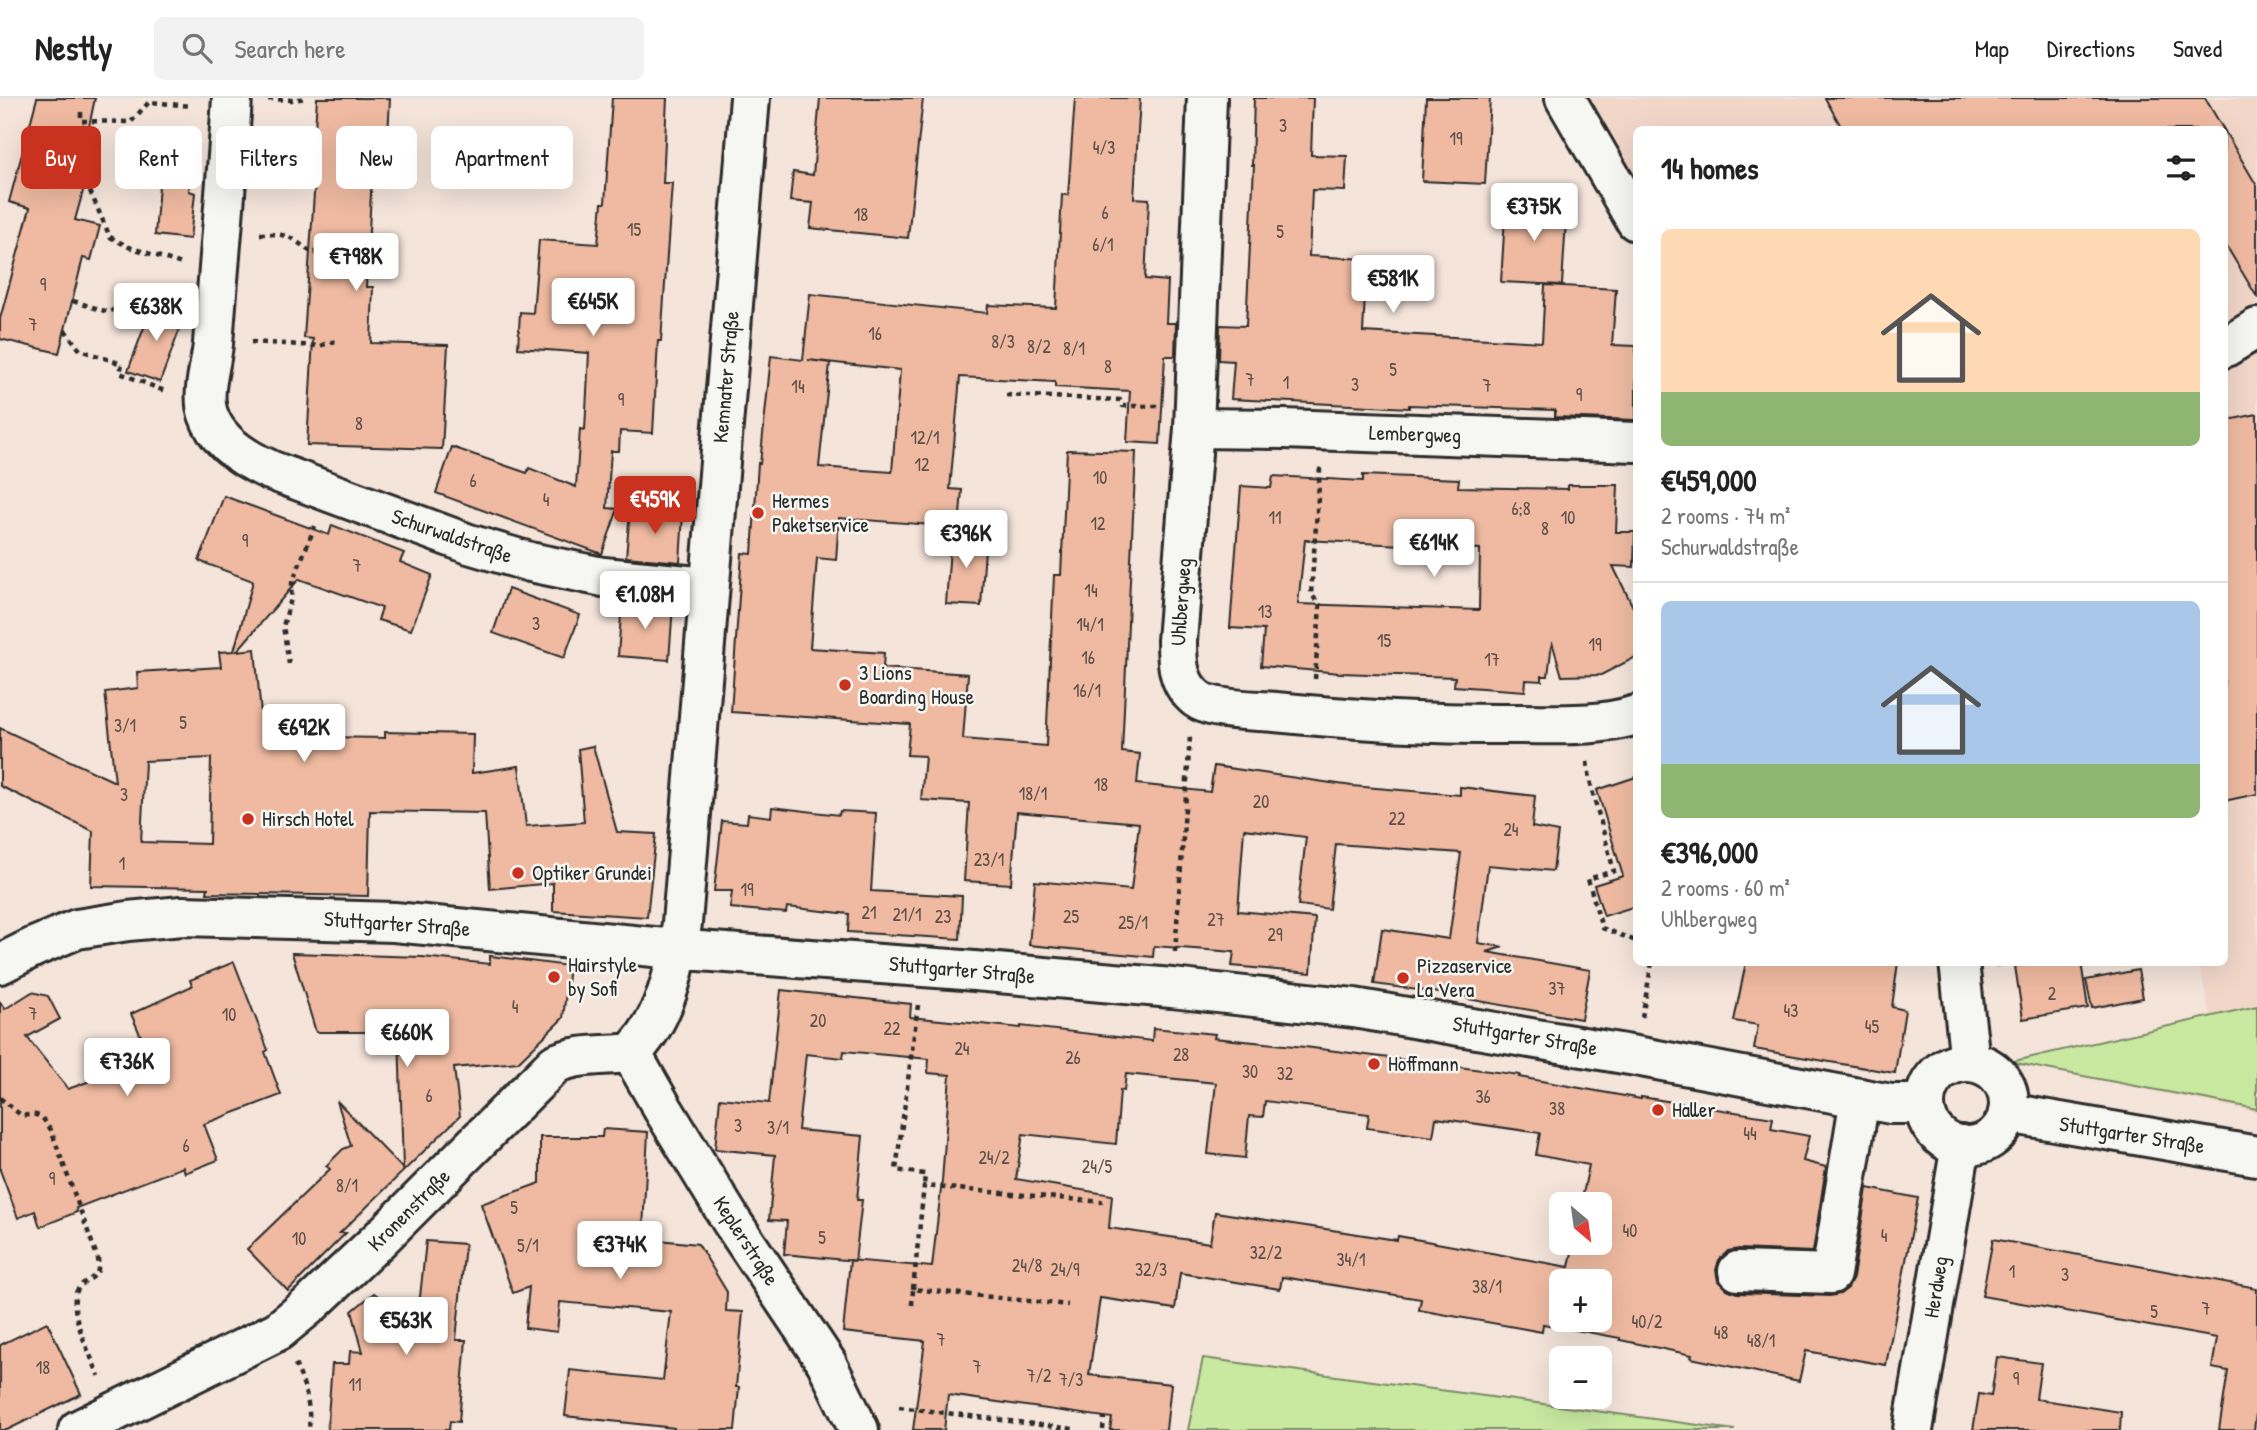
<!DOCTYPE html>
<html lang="en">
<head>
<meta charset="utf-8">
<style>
  :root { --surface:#fff; --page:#f2f2f2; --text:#222; --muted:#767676; --line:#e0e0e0; --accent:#c8321e }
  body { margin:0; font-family:"Patrick Hand",sans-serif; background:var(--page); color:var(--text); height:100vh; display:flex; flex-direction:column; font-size:26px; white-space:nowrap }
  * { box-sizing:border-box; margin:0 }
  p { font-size:23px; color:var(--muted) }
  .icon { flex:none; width:38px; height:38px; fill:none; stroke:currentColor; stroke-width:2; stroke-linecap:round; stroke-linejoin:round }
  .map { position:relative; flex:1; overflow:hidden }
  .details { position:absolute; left:1633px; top:28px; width:595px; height:840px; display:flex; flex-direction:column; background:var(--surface); border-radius:10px; box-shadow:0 7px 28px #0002 }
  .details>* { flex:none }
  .top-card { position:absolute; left:21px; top:28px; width:665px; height:63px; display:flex; gap:14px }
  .needle { width:46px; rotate:151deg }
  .fabs { position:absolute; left:1549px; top:1094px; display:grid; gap:14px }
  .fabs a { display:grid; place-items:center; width:63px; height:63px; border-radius:10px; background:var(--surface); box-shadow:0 7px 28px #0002; font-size:35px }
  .price { position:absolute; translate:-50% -60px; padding:0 16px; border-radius:7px; background:#fff; color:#222; font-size:23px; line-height:46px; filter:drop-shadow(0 2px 4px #0008) }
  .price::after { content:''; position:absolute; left:50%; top:42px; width:21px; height:16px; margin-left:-10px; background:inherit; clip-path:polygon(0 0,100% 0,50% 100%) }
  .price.on { background:var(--accent); color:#fff }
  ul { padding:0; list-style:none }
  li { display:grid; align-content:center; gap:14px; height:371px; padding:0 28px }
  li+li { border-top:2px solid var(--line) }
  li span { display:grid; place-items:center; height:217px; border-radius:10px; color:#555 }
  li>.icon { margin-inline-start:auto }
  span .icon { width:126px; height:126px; fill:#fffc; stroke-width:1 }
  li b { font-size:30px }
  h2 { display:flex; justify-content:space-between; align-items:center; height:84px; padding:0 28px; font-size:30px }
  .tag { padding:0 24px; border-radius:10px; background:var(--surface); box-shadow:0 7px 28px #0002; font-size:24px; line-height:63px }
  .tag.on { background:var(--accent); color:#fff }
  header { display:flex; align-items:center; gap:42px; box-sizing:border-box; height:98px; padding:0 35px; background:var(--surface); border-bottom:2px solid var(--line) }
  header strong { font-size:33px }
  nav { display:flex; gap:38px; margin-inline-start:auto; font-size:24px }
  .search { width:490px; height:63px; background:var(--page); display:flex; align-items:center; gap:18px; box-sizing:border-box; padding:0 24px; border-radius:10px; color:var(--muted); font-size:26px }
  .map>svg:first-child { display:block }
</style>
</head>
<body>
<header>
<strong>Nestly</strong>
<div class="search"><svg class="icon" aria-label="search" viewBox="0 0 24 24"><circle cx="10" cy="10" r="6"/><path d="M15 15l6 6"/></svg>Search here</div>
<nav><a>Map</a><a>Directions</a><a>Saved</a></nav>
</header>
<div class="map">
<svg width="2257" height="1332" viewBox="0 0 2257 1332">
  <rect width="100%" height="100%" fill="#f4e4da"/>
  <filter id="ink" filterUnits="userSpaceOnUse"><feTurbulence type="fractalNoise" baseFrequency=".0143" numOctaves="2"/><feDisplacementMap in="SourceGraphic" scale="14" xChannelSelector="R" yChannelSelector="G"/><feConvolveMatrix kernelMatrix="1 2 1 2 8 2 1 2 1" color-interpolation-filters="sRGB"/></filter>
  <g filter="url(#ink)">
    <!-- built -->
    <path fill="#f2d7c9" d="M1572,0H2257V1014L2010,964L2210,917L2199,865L2224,864V32H1636V106Z"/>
    <!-- green -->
    <g fill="#c9e9a1" stroke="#7a8a66" stroke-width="2">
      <path d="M2257,908V1011L2010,964Z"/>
      <path d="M1203,1260L1735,1332H1188Z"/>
    </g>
    <!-- building -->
    <g fill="#efbaa1" stroke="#2b2b2b" stroke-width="2" fill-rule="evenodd">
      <path d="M37,0H95L85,48L95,50L75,122L100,128L91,162L83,160L59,255L0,241V221L30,110L9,104Z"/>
      <path d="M317,0H390L386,76H372L366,189H373L371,245L448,247L442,351L307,347L313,241L304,240L315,81L263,78L265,43L314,46Z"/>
      <path d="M612,0H667L663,85H672L661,243H658L653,335L620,333L619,353H611L607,410L618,411L602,456L436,395L452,349L527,375L529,370L576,389L580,331L585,332L589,255L518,250L520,214L533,215L539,142L598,146L602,105H605Z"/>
      <path d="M820,0H923L908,140L810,130L813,105L790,103L793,74L813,77Z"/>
      <path d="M1075,0H1140L1134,100L1149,101L1145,181L1168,183L1166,225H1176L1175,258H1165L1160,346L1127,344L1130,293L1055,289V284L960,279L950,391L962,392L959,429L839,420L836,462L817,460L810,550L884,555L883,570L968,576L963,641L1046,648L1054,477H1061L1067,352L1136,354L1122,654L1140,656L1137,686L1210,694L1214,668L1352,688L1460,697V689L1535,698L1532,729L1558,734L1553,773L1488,767L1478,845L1503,849L1487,854L1590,872L1581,921L1468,901L1469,899L1374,886L1382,831L1449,841L1461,755L1336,746L1329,811L1298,807L1306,739L1244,731L1238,813L1315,820L1311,875L1232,868L1234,854L1154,848L1153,859L1029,847L1035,783L1131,792L1139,725L1017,714L1011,786L964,783L969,705L921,702L925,658L907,657L910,626L731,614L742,455L752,456L758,365L760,366L771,258L803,262L810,196L987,215L988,207L1056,210L1062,97H1068ZM808,262L900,272L892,374L819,369L830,265Z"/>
      <path d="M1254,0H1313L1311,57L1347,58L1345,93L1312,92L1309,158L1367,161L1363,234L1542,244L1545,187L1616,191L1612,247L1636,248V322L1555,319V312L1409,307V310L1231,301L1234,263L1219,262L1220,227L1246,228L1254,67H1252Z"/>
      <path d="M1426,0H1490L1485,86L1422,83Z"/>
      <path d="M1825,0H2205L2224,32H1843Z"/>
      <path d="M2224,32L2257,88V199L2224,144Z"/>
      <path d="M162,51L193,54L189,93L195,95L190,141L155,137Z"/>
      <path d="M1506,102L1567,106L1562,187L1501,184Z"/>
      <path d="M153,205L185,217L160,284L128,273Z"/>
      <path d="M2257,316V696L2224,703V323Z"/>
      <path d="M1363,377L1459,381L1458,389L1568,391V387H1618L1616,434H1635L1634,469L1613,468L1636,515V559L1601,577L1562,578L1552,544L1548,578H1542V583L1526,582L1525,593L1454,588L1455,579L1340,575L1261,568L1264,532L1230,530L1241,388L1271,390L1273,378L1363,383ZM1305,442L1480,451L1479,512L1298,506Z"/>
      <path d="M224,398L329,437L332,427L404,455L400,464L432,477L411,532L378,522L382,510L299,481L237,553L255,551L263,638L385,640V634L473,636L472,675L519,668L526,728L584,724L578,651L593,648L617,734L656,736L647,819L553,813V785L490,791L485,715L370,713L368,798L207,795L208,790L91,788L93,733L0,688V630L115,684L105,594L138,590L137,574L221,569L219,554L234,553L253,483L199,463ZM211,660L209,746L141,744L145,663Z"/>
      <path d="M630,412L683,416L680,464L626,459Z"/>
      <path d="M951,435L986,437L981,508L946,506Z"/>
      <path d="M508,491L580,517L564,560L493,535Z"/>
      <path d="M622,503L673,508L669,562L618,558Z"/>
      <path d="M1636,679V808L1604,818L1594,787L1623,778L1597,692Z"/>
      <path d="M772,709L839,717L840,713L876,715L871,793L962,798L960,841L848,834L849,816L787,809L786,815L730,810L732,793H714L722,723L747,725L748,716L771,719Z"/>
      <path d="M292,855L422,859L490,866V858L569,868L563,920L518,964L454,970L460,1018L340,1135H346L288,1193L247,1151L330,1071L326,1068L343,1051L351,1048L337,1003L403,1071L399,934H316Z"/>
      <path d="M234,864L268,952L265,954L281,997L204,1026L218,1062L185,1075L183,1069L76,1110L77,1114L40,1129L35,1113L18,1120L0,1072V904L5,911L32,894L48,898L60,921L27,939L68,991L151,961L131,916L192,888L190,882Z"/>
      <path d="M1746,864H1898L1892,909L1905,912L1895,975L1754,951L1758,927L1734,923Z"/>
      <path d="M2031,864H2081L2088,910L2023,921L2015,868Z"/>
      <path d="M2138,872L2143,900L2092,910L2086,882Z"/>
      <path d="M781,892L911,906L910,919L1021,930V928L1152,943L1153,930L1215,936L1214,940L1305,949L1520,977L1519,979L1641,1001V999L1773,1020L1771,1031L1809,1038L1803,1063L1826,1069L1813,1154L1739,1151L1728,1153L1719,1162L1716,1172L1718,1183L1726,1191L1737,1195L1830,1198L1840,1196L1848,1190L1853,1180L1867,1090L1918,1100L1886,1267L1806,1253L1799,1283L1691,1260L1692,1257L1620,1242V1240L1543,1226L1542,1234L1419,1212L1421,1201L1282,1179L1280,1191L1180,1175L1175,1211L1100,1200L1089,1277L1171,1286L1166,1332H1110L1112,1320L948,1297L944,1332H913L925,1243L843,1234L850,1162L932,1169L942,1083L950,977L928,975L929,961L844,953L843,960L806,956L798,1032L863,1038L857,1102H862L855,1163L784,1156L787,1123L769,1122L775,1057L715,1051L720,1000L769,1005ZM1126,976L1216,985L1208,1056L1245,1060L1249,1018L1263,1019L1265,1003L1369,1016L1367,1030L1433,1039L1436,1020L1540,1035L1536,1057L1589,1067L1581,1106H1600V1144H1574L1569,1169L1398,1138L1397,1142L1215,1114L1210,1145L1109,1130L1112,1097L1016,1081L1023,1036L1116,1046L1120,992L1124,993ZM1561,1183H1600V1222H1561Z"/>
      <path d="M603,1031L648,1034L643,1131H650L649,1141L698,1146L727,1194L726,1213L743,1214L736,1289H739L735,1332H674V1330L565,1318L570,1272L663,1282L671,1214L560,1204L557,1234L525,1230L529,1189L513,1195L481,1106L540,1085V1039H602Z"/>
      <path d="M1993,1141L2257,1190V1308L2254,1332H2219L2228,1273L2212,1270L2217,1240L1982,1198Z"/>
      <path d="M426,1143L465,1146L456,1242H466L459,1324L450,1323L449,1332H327L332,1266H349L350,1253L363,1254L352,1213L374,1195L417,1227Z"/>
      <path d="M47,1224L81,1296L7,1332H0V1247Z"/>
      <path d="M1997,1259L2041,1265L2036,1301L2121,1314L2120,1332H1973L1979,1296L1991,1298Z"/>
    </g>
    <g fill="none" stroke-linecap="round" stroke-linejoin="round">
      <defs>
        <g id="minor">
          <path d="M232,0C227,82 219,164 213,246C211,268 201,295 208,316C217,344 245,361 270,372L469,446L530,464L603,479L708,489"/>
          <path d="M1207,0L1194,330L1177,543C1177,566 1178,586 1197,601C1213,613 1255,612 1275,614C1357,622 1438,627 1520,626C1559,626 1599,629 1636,617"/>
          <path d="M1565,0L1636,123"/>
          <path d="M2224,250L2257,230"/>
          <path d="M1194,330L1284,331L1636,344"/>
          <path d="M1959,864L1970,964"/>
          <path d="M631,955L663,1011L732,1124L826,1264L859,1332"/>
          <path d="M1738,1173L1831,1176L1860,1000"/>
          <path d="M78,1332L278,1233L312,1205L380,1141L555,966C578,955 607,958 631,955C665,923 676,870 682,825L750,0"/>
          <path d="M1913,1332L1961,1047"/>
        </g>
        <g id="major">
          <path d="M0,866L34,849L77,831L128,823L182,818L394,824L685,852L951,871L1172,890L1354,910L1636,958L1891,1006H1925"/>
          <circle cx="1967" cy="1006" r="42"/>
          <path d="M2008,1015L2257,1058"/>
        </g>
      </defs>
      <!-- minor casing -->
      <use href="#minor" stroke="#2b2b2b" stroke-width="44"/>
      <!-- major casing -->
      <use href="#major" stroke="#2b2b2b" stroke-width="44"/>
      <!-- path -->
      <g stroke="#2b2b2b" stroke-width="4.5" stroke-dasharray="5 5" stroke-linecap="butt">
        <path d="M268,1L292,2L306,0"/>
        <path d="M81,14V23L131,24L149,4L192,8"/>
        <path d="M268,38L308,37L309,41"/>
        <path d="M86,84L110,139L129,149L182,166"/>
        <path d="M260,136C272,136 285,135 296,143C304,148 306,153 316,155L318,149"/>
        <path d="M73,203L108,214L146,199L177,210"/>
        <path d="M65,232L80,252L122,266L120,275L167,294"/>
        <path d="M251,244L319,248L339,242"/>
        <path d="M1006,297L1120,302L1123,308H1158"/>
        <path d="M289,566L283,528L291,501L292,485L315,428"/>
        <path d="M1315,581L1320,507L1311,496L1320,372L1317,371"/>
        <path d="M1587,664L1592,692L1614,773L1588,781L1602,830L1636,843"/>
        <path d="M1175,854L1190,639"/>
        <path d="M1996,867L2009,864"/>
        <path d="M918,907L896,1072L925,1076L924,1088"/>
        <path d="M1642,919L1652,864"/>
        <path d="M0,1000L22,1018C40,1015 41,1017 51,1032L98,1161C102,1185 82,1178 76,1195C69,1216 91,1258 99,1278"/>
        <path d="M913,1191L924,1088L1103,1104"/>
        <path d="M912,1207L913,1191L1068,1207"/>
        <path d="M295,1266C305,1286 311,1309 309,1332"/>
        <path d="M899,1309L1073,1331"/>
        <path d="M1103,1332L1104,1319"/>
      </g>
      <!-- minor -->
      <use href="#minor" stroke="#f6f6f2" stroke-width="38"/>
      <!-- major -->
      <use href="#major" stroke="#f6f6f2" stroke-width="38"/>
    </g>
  </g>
  <!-- markers -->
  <g fill="#c8321e" stroke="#f6f6f2" stroke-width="2.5">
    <circle cx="758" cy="415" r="7"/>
    <circle cx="845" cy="587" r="7"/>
    <circle cx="248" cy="721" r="7"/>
    <circle cx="518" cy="775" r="7"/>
    <circle cx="554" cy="879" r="7"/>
    <circle cx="1403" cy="880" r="7"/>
    <circle cx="1374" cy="966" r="7"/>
    <circle cx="1658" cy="1012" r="7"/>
  </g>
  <g text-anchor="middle" stroke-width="5" stroke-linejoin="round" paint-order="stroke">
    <!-- number labels -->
    <g font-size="18" fill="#5c4f48">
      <text x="1283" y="34">3</text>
      <text x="1456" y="47">19</text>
      <text x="1104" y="56">4/3</text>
      <text x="1105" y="121">6</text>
      <text x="861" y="123">18</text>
      <text x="634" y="138">15</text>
      <text x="1280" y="140">5</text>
      <text x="1103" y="153">6/1</text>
      <text x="43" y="193">9</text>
      <text x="33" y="233">7</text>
      <text x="875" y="242">16</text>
      <text x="1003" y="250">8/3</text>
      <text x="1039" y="255">8/2</text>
      <text x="1074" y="257">8/1</text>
      <text x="1108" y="275">8</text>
      <text x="1393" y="278">5</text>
      <text x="1250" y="288">7</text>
      <text x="1286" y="291">1</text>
      <text x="1355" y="293">3</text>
      <text x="1487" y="294">7</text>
      <text x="798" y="295">14</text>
      <text x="1579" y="303">9</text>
      <text x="621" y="308">9</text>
      <text x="359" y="332">8</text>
      <text x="925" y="346">12/1</text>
      <text x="922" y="373">12</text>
      <text x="1100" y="386">10</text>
      <text x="473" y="389">6</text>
      <text x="546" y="408">4</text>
      <text x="1521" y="417">6;8</text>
      <text x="1275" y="426">11</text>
      <text x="1568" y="426">10</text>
      <text x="1098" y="432">12</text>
      <text x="1545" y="437">8</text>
      <text x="245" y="449">9</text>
      <text x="357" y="474">7</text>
      <text x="1091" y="499">14</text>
      <text x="1265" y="520">13</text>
      <text x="536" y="532">3</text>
      <text x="1090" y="533">14/1</text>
      <text x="1384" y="549">15</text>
      <text x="1595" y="553">19</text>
      <text x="1088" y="566">16</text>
      <text x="1492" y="568">17</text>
      <text x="1087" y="599">16/1</text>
      <text x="183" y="631">5</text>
      <text x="125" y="634">3/1</text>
      <text x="1101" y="693">18</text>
      <text x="1033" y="702">18/1</text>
      <text x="124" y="703">3</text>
      <text x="1261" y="710">20</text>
      <text x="1397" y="727">22</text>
      <text x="1511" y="738">24</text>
      <text x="989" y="768">23/1</text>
      <text x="122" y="772">1</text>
      <text x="747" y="798">19</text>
      <text x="869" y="821">21</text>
      <text x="907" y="823">21/1</text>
      <text x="943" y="825">23</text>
      <text x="1071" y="825">25</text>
      <text x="1216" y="828">27</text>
      <text x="1133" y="831">25/1</text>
      <text x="1275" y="843">29</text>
      <text x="1557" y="897">37</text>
      <text x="2052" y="902">2</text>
      <text x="515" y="915">4</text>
      <text x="1791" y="919">43</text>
      <text x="33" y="922">7</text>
      <text x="229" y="923">10</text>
      <text x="818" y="929">20</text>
      <text x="1872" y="935">45</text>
      <text x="892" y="937">22</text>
      <text x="962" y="957">24</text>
      <text x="1181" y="963">28</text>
      <text x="1073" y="966">26</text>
      <text x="1250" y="980">30</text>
      <text x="1285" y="982">32</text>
      <text x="429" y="1004">6</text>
      <text x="1483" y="1005">36</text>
      <text x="1557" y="1017">38</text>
      <text x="738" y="1034">3</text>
      <text x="778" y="1036">3/1</text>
      <text x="1750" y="1042">44</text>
      <text x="186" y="1054">6</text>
      <text x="994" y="1066">24/2</text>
      <text x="1097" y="1075">24/5</text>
      <text x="52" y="1087">9</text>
      <text x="347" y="1094">8/1</text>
      <text x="514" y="1116">5</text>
      <text x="1630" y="1139">40</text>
      <text x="1884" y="1144">4</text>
      <text x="822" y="1146">5</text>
      <text x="299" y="1147">10</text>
      <text x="528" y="1154">5/1</text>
      <text x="1266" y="1161">32/2</text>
      <text x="1351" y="1168">34/1</text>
      <text x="1027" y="1174">24/8</text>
      <text x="1065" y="1178">24/9</text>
      <text x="1151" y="1178">32/3</text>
      <text x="2012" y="1180">1</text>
      <text x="2065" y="1183">3</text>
      <text x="1487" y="1195">38/1</text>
      <text x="2206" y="1217">7</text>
      <text x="2154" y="1220">5</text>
      <text x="1647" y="1230">40/2</text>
      <text x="1721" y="1241">48</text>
      <text x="941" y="1248">7</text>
      <text x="1761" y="1249">48/1</text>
      <text x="977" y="1275">7</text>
      <text x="43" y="1276">18</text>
      <text x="1039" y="1284">7/2</text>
      <text x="2016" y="1287">9</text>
      <text x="1071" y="1288">7/3</text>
      <text x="355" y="1293">11</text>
    </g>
    <!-- street labels -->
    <g font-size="21" fill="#2b2b2b" stroke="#f6f6f2">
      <text transform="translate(726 279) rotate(-85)" y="7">Kemnater Straße</text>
      <text transform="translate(1415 336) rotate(2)" y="7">Lembergweg</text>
      <text transform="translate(452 438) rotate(19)" y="7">Schurwaldstraße</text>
      <text transform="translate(1181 504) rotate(-86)" y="7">Uhlbergweg</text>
      <text transform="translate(397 826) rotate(4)" y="7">Stuttgarter Straße</text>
      <text transform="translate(962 872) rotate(5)" y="7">Stuttgarter Straße</text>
      <text transform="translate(1525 938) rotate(10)" y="7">Stuttgarter Straße</text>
      <text transform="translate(2132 1037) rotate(9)" y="7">Stuttgarter Straße</text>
      <text transform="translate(409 1112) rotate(-45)" y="7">Kronenstraße</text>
      <text transform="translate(746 1143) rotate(57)" y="7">Keplerstraße</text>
      <text transform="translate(1936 1189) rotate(-81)" y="7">Herdweg</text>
    </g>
    <!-- poi labels -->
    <g font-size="21" fill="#2b2b2b" stroke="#f6f6f2" text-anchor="start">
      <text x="772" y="410">Hermes<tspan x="772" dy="24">Paketservice</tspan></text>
      <text x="859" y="582">3 Lions<tspan x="859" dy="24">Boarding House</tspan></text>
      <text x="262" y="728">Hirsch Hotel</text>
      <text x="532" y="782">Optiker Grundei</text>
      <text x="568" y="874">Hairstyle<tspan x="568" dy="24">by Sofi</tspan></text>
      <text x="1417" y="875">Pizzaservice<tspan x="1417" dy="24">La Vera</tspan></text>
      <text x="1388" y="973">Hoffmann</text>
      <text x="1672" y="1019">Haller</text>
    </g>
  </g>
</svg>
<div class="fabs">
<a><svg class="needle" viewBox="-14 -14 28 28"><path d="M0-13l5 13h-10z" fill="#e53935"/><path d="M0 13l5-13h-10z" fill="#767676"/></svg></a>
<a>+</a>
<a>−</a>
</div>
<b class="price" style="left:1534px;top:145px">€375K</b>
<b class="price" style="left:356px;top:195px">€798K</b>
<b class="price" style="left:1393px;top:217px">€581K</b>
<b class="price" style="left:593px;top:240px">€645K</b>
<b class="price" style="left:156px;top:245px">€638K</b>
<b class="price on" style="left:655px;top:438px">€459K</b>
<b class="price" style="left:966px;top:472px">€396K</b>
<b class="price" style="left:1434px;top:481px">€614K</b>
<b class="price" style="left:645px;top:533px">€1.08M</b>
<b class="price" style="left:304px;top:666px">€692K</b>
<b class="price" style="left:407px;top:971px">€660K</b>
<b class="price" style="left:127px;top:1000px">€736K</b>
<b class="price" style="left:620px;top:1183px">€374K</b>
<b class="price" style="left:406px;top:1259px">€563K</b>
<div class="top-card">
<a class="tag on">Buy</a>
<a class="tag">Rent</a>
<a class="tag">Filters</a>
<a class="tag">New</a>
<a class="tag">Apartment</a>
</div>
<section class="details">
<h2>14 homes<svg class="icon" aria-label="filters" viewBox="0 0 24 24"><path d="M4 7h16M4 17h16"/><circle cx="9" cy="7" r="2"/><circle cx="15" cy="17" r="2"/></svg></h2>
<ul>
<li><span style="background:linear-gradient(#ffd9b3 75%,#8fb573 0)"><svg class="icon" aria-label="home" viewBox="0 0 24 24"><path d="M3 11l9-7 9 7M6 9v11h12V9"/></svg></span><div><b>€459,000</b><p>2 rooms · 74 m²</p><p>Schurwaldstraße</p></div></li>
<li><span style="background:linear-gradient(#a9c7e8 75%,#8fb573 0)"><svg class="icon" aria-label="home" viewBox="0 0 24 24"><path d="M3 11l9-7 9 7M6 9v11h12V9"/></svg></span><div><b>€396,000</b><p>2 rooms · 60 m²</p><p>Uhlbergweg</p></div></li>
</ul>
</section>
</div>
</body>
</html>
